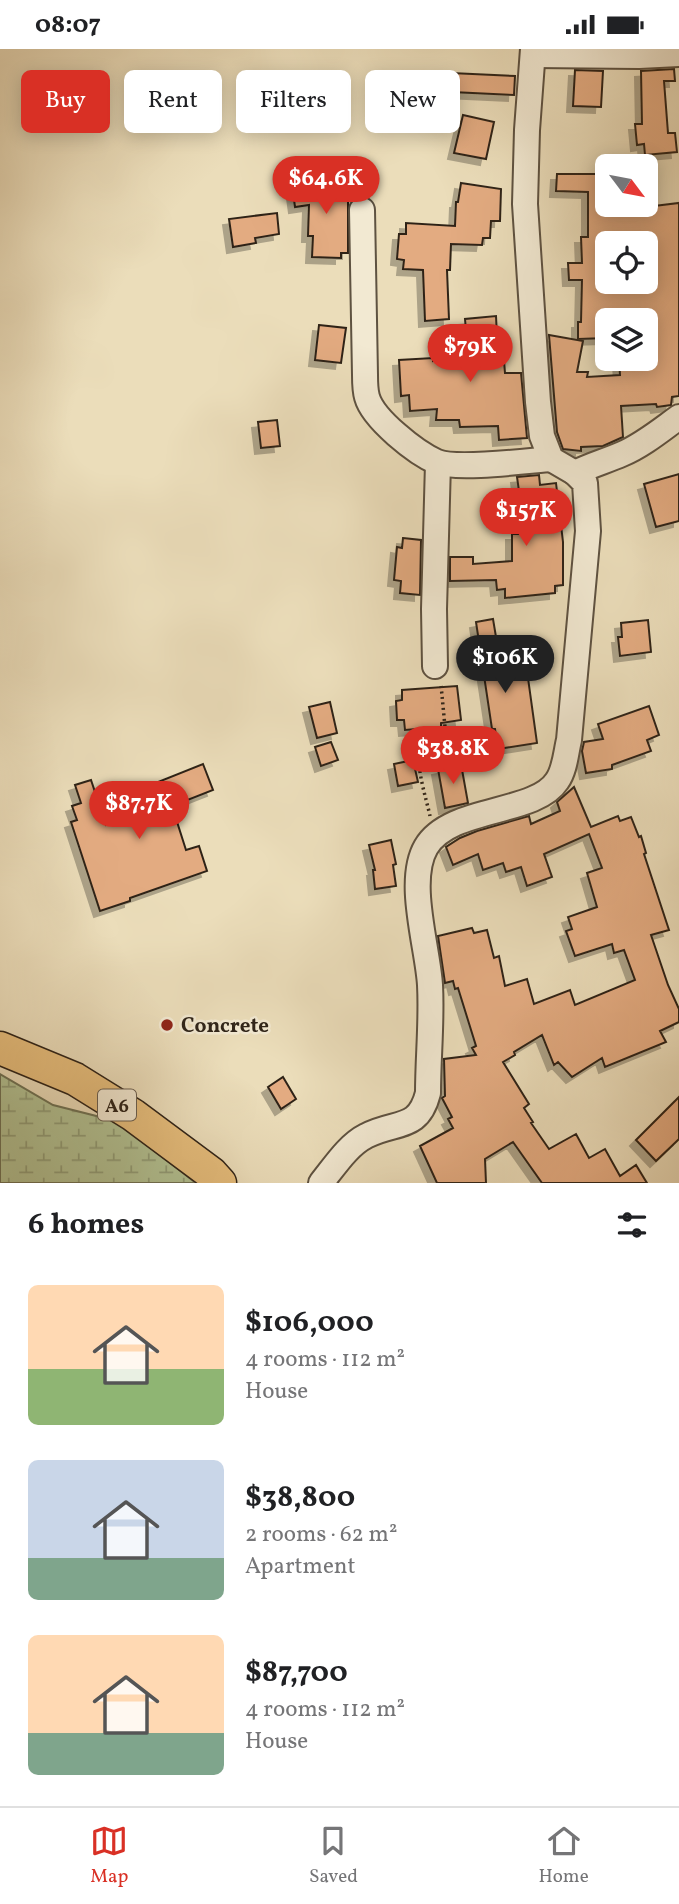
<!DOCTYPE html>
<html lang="en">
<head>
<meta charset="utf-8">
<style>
  :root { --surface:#fff; --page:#f2f2f2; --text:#202124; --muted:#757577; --line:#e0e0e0; --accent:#d93025 }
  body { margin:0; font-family:Vollkorn,serif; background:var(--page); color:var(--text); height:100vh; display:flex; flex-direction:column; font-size:26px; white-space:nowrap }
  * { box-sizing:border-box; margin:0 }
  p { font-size:23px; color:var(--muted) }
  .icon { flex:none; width:38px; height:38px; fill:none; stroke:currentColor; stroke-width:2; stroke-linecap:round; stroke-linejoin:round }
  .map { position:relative; height:1134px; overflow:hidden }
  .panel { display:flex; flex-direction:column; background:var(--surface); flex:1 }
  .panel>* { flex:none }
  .top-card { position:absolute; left:21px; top:21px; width:637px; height:63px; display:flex; gap:14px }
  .needle { width:46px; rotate:122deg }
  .fabs { position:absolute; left:595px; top:105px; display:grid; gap:14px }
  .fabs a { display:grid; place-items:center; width:63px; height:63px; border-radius:10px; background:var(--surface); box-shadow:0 4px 18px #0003; font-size:35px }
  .price { position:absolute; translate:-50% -60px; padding:0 16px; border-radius:24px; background:var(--accent); color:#fff; font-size:23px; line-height:46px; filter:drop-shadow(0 2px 4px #0008) }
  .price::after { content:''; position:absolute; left:50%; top:42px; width:21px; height:16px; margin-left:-10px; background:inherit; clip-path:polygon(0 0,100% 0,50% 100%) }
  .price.active { background:#222; color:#fff }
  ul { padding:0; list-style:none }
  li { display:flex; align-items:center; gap:21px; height:175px; padding:0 28px }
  li span { display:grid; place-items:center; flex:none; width:196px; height:140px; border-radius:10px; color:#555 }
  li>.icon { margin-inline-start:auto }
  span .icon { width:84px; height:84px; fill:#fffc; stroke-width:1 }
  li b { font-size:30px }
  h2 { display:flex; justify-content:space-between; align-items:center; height:84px; padding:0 28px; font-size:30px }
  .chip { padding:0 24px; border-radius:10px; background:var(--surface); box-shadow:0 4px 18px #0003; font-size:24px; line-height:63px }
  .chip.active { background:var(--accent); color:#fff }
  .status { display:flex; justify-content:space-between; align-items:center; height:49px; padding:0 35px; background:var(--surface); direction:ltr }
  .status svg { height:19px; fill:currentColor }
  .menu { display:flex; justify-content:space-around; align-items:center; height:98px; border-top:2px solid var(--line); background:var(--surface); font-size:19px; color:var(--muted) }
  .menu a { display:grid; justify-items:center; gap:4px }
  .menu .active { color:var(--accent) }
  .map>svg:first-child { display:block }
</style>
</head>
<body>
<div class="status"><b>08:07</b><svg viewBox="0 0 49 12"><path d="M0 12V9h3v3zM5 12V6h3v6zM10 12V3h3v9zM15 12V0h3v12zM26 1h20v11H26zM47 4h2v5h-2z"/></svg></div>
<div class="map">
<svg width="679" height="1134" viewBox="0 0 679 1134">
  <defs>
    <pattern id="wetland-marsh" width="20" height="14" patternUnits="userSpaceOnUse" patternTransform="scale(1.75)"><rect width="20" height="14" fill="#b2c294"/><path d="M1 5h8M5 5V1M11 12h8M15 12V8" fill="none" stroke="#919d78"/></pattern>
    <filter id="shadow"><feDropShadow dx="-6" dy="6" stdDeviation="0" flood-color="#0004"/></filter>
  </defs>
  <rect width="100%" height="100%" fill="#ebddba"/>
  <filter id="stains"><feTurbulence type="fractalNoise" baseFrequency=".00286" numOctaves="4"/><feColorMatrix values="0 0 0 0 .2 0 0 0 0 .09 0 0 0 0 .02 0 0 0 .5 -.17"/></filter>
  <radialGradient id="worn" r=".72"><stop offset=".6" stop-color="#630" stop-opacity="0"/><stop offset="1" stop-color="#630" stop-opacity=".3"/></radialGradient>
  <!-- wetland -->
  <path fill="url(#wetland-marsh)" stroke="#707356" stroke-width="2" d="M0,1025L53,1056L116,1072L196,1134H0Z"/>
  <!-- building -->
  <g fill="#e3ab81" stroke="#2f2419" stroke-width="2" fill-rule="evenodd" filter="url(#shadow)">
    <path d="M674,20L675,32H664L668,84H675L677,103L645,106L644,95L637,96L635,75H642L641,22Z"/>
    <path d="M575,21L603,22L601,58L573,57Z"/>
    <path d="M451,24L515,27L514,46L452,43Z"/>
    <path d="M463,66L494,73L486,110L454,104Z"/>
    <path d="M557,125H607V156H617V158L654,157L679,154V347L672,348L671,356L657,358L656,355L621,357L623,388L603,397L581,398V402L563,400L557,383L549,286L583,292L577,323H588L587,328L620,326L619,310H646V271H607V289L578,290V273H581L582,231H569L568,214H582L581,188H588V143L556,142ZM610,186H646V233H607V194H610Z"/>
    <path d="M334,131L335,137L348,136V204H341V209L312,208L313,187H308L309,156L295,158L292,136Z"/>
    <path d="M461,134L501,140L500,172H491L490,189H483L482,196L451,195L450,221H447L449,270L425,272L423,221L403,220L404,211L397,210L399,185H406V174L455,177L456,153H458Z"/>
    <path d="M277,164L279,185L255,189L256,194L233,198L229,170Z"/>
    <path d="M496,267L497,288L502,287L505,324H521L527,389L499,391L498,377L460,378L459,371H436L437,360L410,362L409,346L401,347L399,311L433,309V312L468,305L465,270Z"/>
    <path d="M319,276L346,279L341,314L315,311Z"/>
    <path d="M277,371L280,397L261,399L258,373Z"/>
    <path d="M679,425V472L656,478L644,435Z"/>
    <path d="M539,426L540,436L556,434L563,493V536L555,537V544L505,549V540L497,541L496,531L450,532V508H473V515L512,512V485H525L517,428Z"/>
    <path d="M403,489L421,491L420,546L400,544L401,532L394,531L397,498L402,499Z"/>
    <path d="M493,570L503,630L528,629L537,694L498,700L495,680H492L476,573Z"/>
    <path d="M648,571L651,603L620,607L618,588H622L621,574Z"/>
    <path d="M457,637L461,671L441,674V678L405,681L404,671H397L396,652L402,651V641Z"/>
    <path d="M330,653L337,684L317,689L309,658Z"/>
    <path d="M649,657L659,686L647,691L651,702L612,716V720L586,724L582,702L584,693L603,690L598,675Z"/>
    <path d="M331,693L338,711L321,717L315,698Z"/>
    <path d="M413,711L418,733L398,737L394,715Z"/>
    <path d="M203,715L213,741L172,757L186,801L199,797L207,822L130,849V852L100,862L71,773L77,771L72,757L81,754L75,736L91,731L106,776L148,765L138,741Z"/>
    <path d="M461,715L468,754L445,759L438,720Z"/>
    <path d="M574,738L591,778L618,767L620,772L631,768L639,788L641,787L646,804L644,805L669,881L651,886L668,936L679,960V973L660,982L666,993L605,1018L602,1009L572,1028L558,1013L554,1016L542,986L514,1003L515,1006L503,1013L529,1055L524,1059L533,1073L531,1074L549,1100L576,1085L589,1109L605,1100L620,1127L636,1116L647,1134H542L513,1093L485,1110L486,1134H437L420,1097L453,1079L448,1070L452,1068L442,1049L445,1047L444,1010L476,1006L472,999L476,997L458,939L455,940L453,932L445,934L438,887L472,879L474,884L487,881L494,909L499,907L505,937L527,930L534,955L570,941L575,956L635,931L624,901L614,904L612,895L575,907L566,882L572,880L568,868L597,858L587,824L602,819L589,785L544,805L552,828L527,837L521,818L506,823L503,814L483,821L478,805L453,816L446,798L460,789L477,782L529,767L531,775L560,762L557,753Z"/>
    <path d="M391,791L396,815L393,816L396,837L375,840L373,821H375L369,796Z"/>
    <path d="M283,1028L296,1050L281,1060L268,1038Z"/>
    <path d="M679,1048V1090L656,1112L636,1091Z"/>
  </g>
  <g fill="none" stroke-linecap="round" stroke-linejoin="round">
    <defs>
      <g id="minor">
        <path d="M533,0L527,81L525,155L538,353L542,387L551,410L575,424C591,416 606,412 622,405C643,396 661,381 679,368"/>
        <path d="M533,6L639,7L679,5"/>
        <path d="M362,161L365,326C365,333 365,341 367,348C373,370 416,404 437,413C458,421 526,412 551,410"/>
        <path d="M435,617L434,560L438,414"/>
        <path d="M321,1134C334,1118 348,1096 366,1087C396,1071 418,1083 428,1044C428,1008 432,972 430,936C428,899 406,832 426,798C450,757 535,766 557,732C565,721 566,703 569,691L588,482L585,434L575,424"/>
      </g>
      <path id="major" d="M0,999L75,1030L133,1066L211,1124L220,1134"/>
    </defs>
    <!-- minor casing -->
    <use href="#minor" stroke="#5e5241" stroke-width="28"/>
    <!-- major casing -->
    <use href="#major" stroke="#2f2419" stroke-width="35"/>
    <!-- path -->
    <path stroke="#2f2419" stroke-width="3.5" stroke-dasharray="2 3.5" stroke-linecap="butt" d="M430,767C427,752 414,713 421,700C425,694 435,692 441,690L445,678L441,636"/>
    <!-- minor -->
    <use href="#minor" stroke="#f2e9d2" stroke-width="24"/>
    <!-- major -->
    <use href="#major" stroke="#e6be7d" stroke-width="32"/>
  </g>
  <!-- markers -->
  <circle fill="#8f2418" stroke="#f2e9d2" stroke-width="2.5" cx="167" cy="976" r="7"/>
  <g text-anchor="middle" stroke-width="5" stroke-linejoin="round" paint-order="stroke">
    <!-- shield labels -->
    <rect fill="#f2e9d2" stroke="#6a5f50" stroke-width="2" x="98" y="1040.5" width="38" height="31" rx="5"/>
    <g font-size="19" font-weight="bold" fill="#2f2419">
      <text x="117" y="1063">A6</text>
    </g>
    <!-- poi labels -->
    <g font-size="21" font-weight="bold" fill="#2f2419" stroke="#f2e9d2" text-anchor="start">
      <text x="181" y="983">Concrete</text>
    </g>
  </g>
  <rect width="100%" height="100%" filter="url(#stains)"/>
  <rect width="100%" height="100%" fill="url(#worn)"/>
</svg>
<div class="fabs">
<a><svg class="needle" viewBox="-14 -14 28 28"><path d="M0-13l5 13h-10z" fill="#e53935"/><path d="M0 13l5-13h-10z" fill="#757577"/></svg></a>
<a><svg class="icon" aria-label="locate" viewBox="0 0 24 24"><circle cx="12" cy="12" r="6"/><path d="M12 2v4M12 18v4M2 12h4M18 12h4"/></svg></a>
<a><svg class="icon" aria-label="layers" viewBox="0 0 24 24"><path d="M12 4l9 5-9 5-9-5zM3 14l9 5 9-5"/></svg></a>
</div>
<b class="price" style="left:326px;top:167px">$64.6K</b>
<b class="price" style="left:470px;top:335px">$79K</b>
<b class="price" style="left:526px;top:499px">$157K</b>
<b class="price active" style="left:505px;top:646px">$106K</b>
<b class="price" style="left:453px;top:737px">$38.8K</b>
<b class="price" style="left:139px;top:792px">$87.7K</b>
<div class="top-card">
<a class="chip active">Buy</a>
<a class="chip">Rent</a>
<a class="chip">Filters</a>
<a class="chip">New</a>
</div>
</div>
<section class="panel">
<h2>6 homes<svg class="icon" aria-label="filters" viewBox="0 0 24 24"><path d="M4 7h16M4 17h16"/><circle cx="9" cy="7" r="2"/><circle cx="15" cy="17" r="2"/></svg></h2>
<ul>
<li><span style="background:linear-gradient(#ffd9b3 60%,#8fb573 0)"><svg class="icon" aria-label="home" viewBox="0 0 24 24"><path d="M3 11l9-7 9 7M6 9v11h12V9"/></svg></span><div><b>$106,000</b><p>4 rooms · 112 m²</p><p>House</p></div></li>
<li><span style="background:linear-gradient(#c9d6e8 70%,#7fa58c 0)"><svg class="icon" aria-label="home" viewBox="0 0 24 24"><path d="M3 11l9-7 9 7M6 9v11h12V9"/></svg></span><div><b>$38,800</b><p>2 rooms · 62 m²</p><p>Apartment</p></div></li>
<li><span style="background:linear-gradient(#ffd9b3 70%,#7fa58c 0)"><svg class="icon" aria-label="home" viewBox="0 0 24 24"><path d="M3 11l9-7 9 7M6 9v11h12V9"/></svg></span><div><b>$87,700</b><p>4 rooms · 112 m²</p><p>House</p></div></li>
</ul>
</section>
<nav class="menu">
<a class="active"><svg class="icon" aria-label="map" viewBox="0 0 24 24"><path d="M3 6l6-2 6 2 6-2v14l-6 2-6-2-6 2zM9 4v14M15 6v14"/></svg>Map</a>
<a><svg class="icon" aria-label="saved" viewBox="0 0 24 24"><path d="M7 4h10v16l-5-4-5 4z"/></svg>Saved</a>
<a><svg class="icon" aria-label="home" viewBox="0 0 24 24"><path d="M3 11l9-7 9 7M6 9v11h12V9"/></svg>Home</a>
</nav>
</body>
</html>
